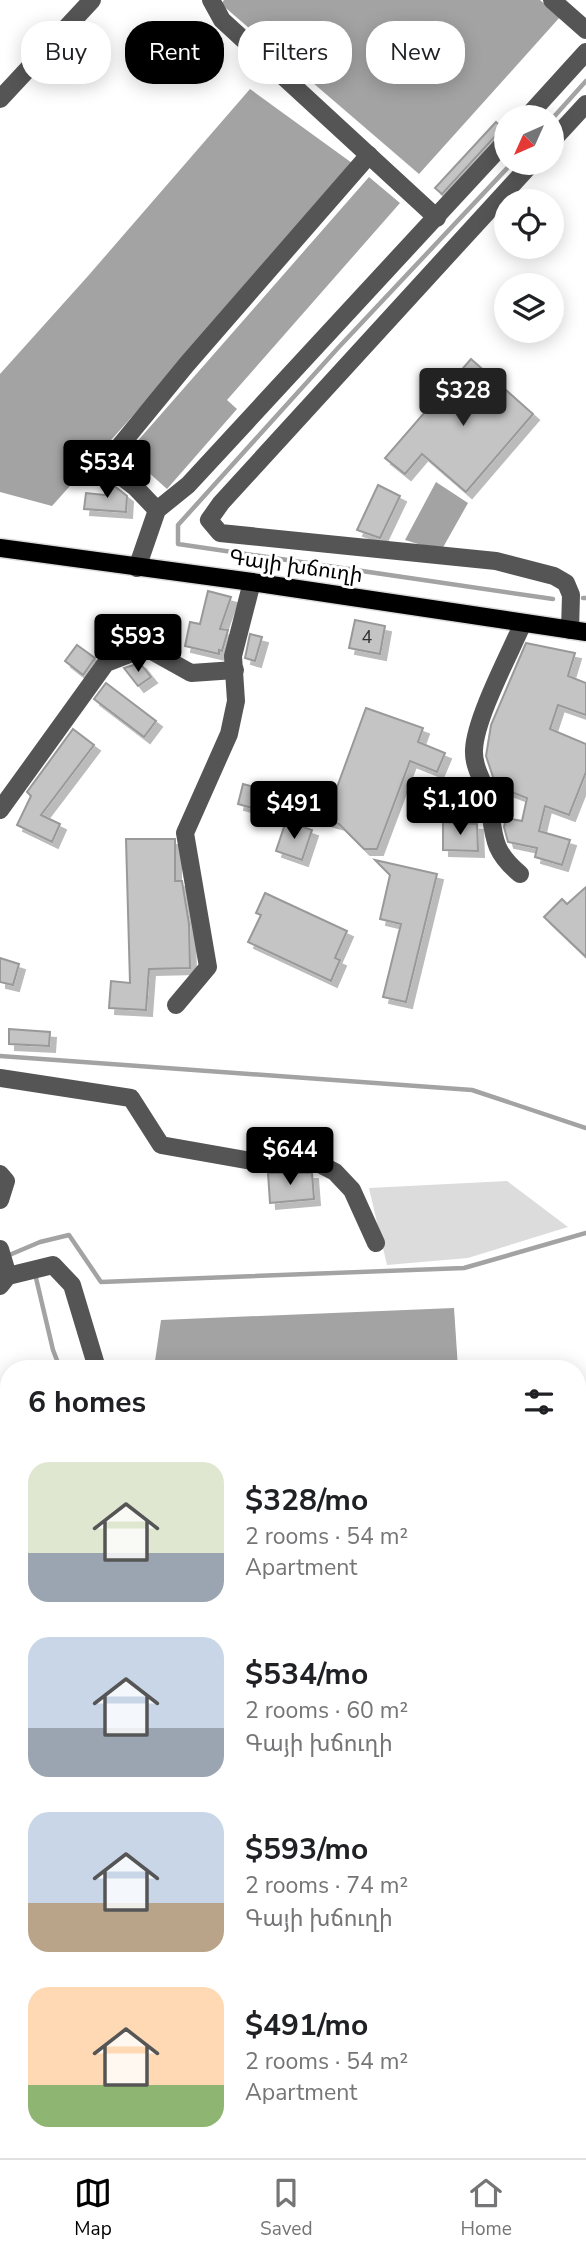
<!DOCTYPE html>
<html lang="en">
<head>
<meta charset="utf-8">
<style>
  :root { --surface:#fff; --page:#f6f6f6; --text:#202124; --muted:#757577; --line:#e0e0e0; --accent:#000 }
  body { margin:0; font-family:"Nunito Sans","Noto Sans Armenian",sans-serif; background:var(--page); color:var(--text); height:100vh; display:flex; flex-direction:column; font-size:26px; white-space:nowrap }
  * { box-sizing:border-box; margin:0 }
  p { font-size:23px; color:var(--muted) }
  .icon { flex:none; width:38px; height:38px; fill:none; stroke:currentColor; stroke-width:2; stroke-linecap:round; stroke-linejoin:round }
  .map { position:relative; flex:1; overflow:hidden }
  .sheet { position:absolute; left:0px; top:1360px; width:586px; height:800px; display:flex; flex-direction:column; background:var(--surface); border-radius:28px 28px 0 0; box-shadow:0 4px 18px #0003 }
  .sheet>* { flex:none }
  .hud { position:absolute; left:21px; top:21px; width:544px; height:63px; display:flex; gap:14px }
  .needle { width:46px; rotate:225deg }
  .tools { position:absolute; left:494px; top:105px; display:grid; gap:14px }
  .tools a { display:grid; place-items:center; width:70px; height:70px; border-radius:50%; background:var(--surface); box-shadow:0 4px 18px #0003; font-size:35px }
  .price { position:absolute; translate:-50% -60px; padding:0 16px; border-radius:7px; background:var(--accent); color:#fff; font-size:23px; line-height:46px; filter:drop-shadow(0 2px 4px #0008) }
  .price::after { content:''; position:absolute; left:50%; top:42px; width:21px; height:16px; margin-left:-10px; background:inherit; clip-path:polygon(0 0,100% 0,50% 100%) }
  .price.current { background:#222; color:#fff }
  ul { padding:0; list-style:none }
  li { display:flex; align-items:center; gap:21px; height:175px; padding:0 28px }
  li span { display:grid; place-items:center; flex:none; width:196px; height:140px; border-radius:21px; color:#555 }
  li>.icon { margin-inline-start:auto }
  span .icon { width:84px; height:84px; fill:#fffc; stroke-width:1 }
  li b { font-size:30px }
  h2 { display:flex; justify-content:space-between; align-items:center; height:84px; padding:0 28px; font-size:30px }
  .tag { padding:0 24px; border-radius:28px; background:var(--surface); box-shadow:0 4px 18px #0003; font-size:24px; line-height:63px }
  .tag.current { background:var(--accent); color:#fff }
  .dock { display:flex; justify-content:space-around; align-items:center; height:98px; border-top:2px solid var(--line); background:var(--surface); font-size:19px; color:var(--muted) }
  .dock a { display:grid; justify-items:center; gap:4px }
  .dock .current { color:var(--accent) }
  .map>svg:first-child { display:block }
</style>
</head>
<body>
<div class="map">
<svg width="586" height="2158" viewBox="0 0 586 2158">
  <defs>
    <filter id="shadow"><feDropShadow dx="6" dy="6" stdDeviation="0" flood-color="#0004"/></filter>
  </defs>
  <rect width="100%" height="100%" fill="#fff"/>
  <!-- green -->
  <path fill="#dcdcdc" d="M507,1181L568,1227L468,1258L387,1265L369,1188Z"/>
  <!-- water -->
  <g fill="#a3a3a3">
    <path d="M224,0H540L560,17L419,174L221,4Z"/>
    <path d="M250,89L352,163L180,363L52,506L0,492V374L88,276Z"/>
    <path d="M369,177L400,203L227,400L237,409L167,489L127,453Z"/>
    <path d="M436,482L468,503L441,551L405,540Z"/>
    <path d="M454,1308L458,1368H154L161,1320Z"/>
    <path d="M0,1470L9,1476V1787L0,1782Z"/>
  </g>
  <g fill="none" stroke-linecap="round" stroke-linejoin="round">
    <!-- stream -->
    <g stroke="#a3a3a3" stroke-width="4.5">
      <path d="M551,120L586,81"/>
      <path d="M512,163L338,348L178,525V544L553,599"/>
      <path d="M583,598H586"/>
      <path d="M0,1056L472,1090L586,1128"/>
      <path d="M7,1256L40,1242L69,1235L101,1282L464,1268L586,1233"/>
      <path d="M36,1278L53,1350L60,1368"/>
      <path d="M578,1700L586,1704"/>
    </g>
  </g>
  <!-- building -->
  <g fill="#c4c4c4" stroke="#999" stroke-width="2" filter="url(#shadow)">
    <path d="M496,122L505,130L498,133L442,194L435,188Z"/>
    <path d="M471,359L533,414L466,492L422,454L405,474L385,458Z"/>
    <path d="M106,484H112L127,496L126,512L84,509L86,493L105,495Z"/>
    <path d="M378,485L400,496L380,538L357,530Z"/>
    <path d="M208,591L231,597L220,629L228,630L222,651L219,650V654L185,646L190,622L200,624Z"/>
    <path d="M355,620L385,626L380,654L349,648Z"/>
    <path d="M250,634L262,637L255,661L245,658Z"/>
    <path d="M526,643L575,653L568,676L586,683V715L558,705L550,729L586,744V772L569,815L545,806L539,831L570,840L562,865L535,857L537,848L508,842L504,827L506,818L522,821L527,798L496,786L486,756L491,725Z"/>
    <path d="M77,645L95,658L83,675L65,661Z"/>
    <path d="M140,663L151,677L138,686L124,668Z"/>
    <path d="M106,683L156,721L144,737L94,699Z"/>
    <path d="M366,708L423,728L418,742L445,753L437,772L410,761L377,849H364L339,824L325,820Z"/>
    <path d="M73,729L94,745L41,815L60,824L52,842L17,825L31,796L27,792Z"/>
    <path d="M243,784L272,792L267,812L238,804Z"/>
    <path d="M286,821L312,830L302,860L276,851Z"/>
    <path d="M443,822L477,824L478,851L443,850Z"/>
    <path d="M126,839H175V881H182L189,924L190,968L149,969L146,1010L109,1008L111,981L130,983Z"/>
    <path d="M375,860L437,874L406,1002L383,997L401,924L380,919L390,875Z"/>
    <path d="M586,887V957L544,917L562,899L567,904Z"/>
    <path d="M265,893L347,931L335,958L340,960L331,981L248,942L261,915L256,913Z"/>
    <path d="M0,958L19,964L13,985L0,982Z"/>
    <path d="M9,1029L50,1032L49,1046L9,1044Z"/>
    <path d="M268,1173H312L314,1199L270,1203Z"/>
  </g>
  <g fill="none" stroke-linecap="round" stroke-linejoin="round">
    <defs>
      <path id="major" d="M0,548L252,582L586,632"/>
    </defs>
    <!-- major casing -->
    <use href="#major" stroke="#dbdbdb" stroke-width="21"/>
    <!-- minor -->
    <g stroke="#555" stroke-width="18">
      <path d="M211,0L222,20L437,218"/>
      <path d="M552,0L586,30"/>
      <path d="M0,99L92,0"/>
      <path d="M527,117L586,52"/>
      <path d="M551,142L586,104"/>
      <path d="M532,163L221,503L209,520L220,533L496,561L554,576L566,583L571,595L570,630"/>
      <path d="M157,510L136,488L105,464L187,364L369,155"/>
      <path d="M137,568L157,510L188,485L506,141"/>
      <path d="M0,810L106,663L129,654L148,649L191,673L235,670"/>
      <path d="M520,874C492,851 494,836 489,802C486,784 473,769 474,750C475,719 509,655 523,623"/>
      <path d="M176,1005L208,967L185,833L229,734L236,701L233,656L252,582"/>
      <path d="M0,1078L131,1098L161,1145L257,1162L314,1161L335,1172L352,1190L376,1243"/>
      <path d="M0,1174L6,1181L0,1200"/>
      <path d="M0,1249L8,1276"/>
      <path d="M0,1286L8,1276L53,1265L72,1285L97,1368"/>
      <path d="M578,1676L586,1680"/>
    </g>
    <!-- major -->
    <use href="#major" stroke="#000" stroke-width="18"/>
  </g>
  <g text-anchor="middle" stroke-width="6" stroke-linejoin="round" paint-order="stroke">
    <!-- number labels -->
    <g font-size="18" fill="#313131">
      <text x="367" y="643">4</text>
    </g>
    <!-- street labels -->
    <g font-size="21" fill="#000" stroke="#fff">
      <text transform="translate(296 566) rotate(8)" y="7">Գայի խճուղի</text>
    </g>
  </g>
</svg>
<div class="tools">
<a><svg class="needle" viewBox="-14 -14 28 28"><path d="M0-13l5 13h-10z" fill="#e53935"/><path d="M0 13l5-13h-10z" fill="#757577"/></svg></a>
<a><svg class="icon" aria-label="locate" viewBox="0 0 24 24"><circle cx="12" cy="12" r="6"/><path d="M12 2v4M12 18v4M2 12h4M18 12h4"/></svg></a>
<a><svg class="icon" aria-label="layers" viewBox="0 0 24 24"><path d="M12 4l9 5-9 5-9-5zM3 14l9 5 9-5"/></svg></a>
</div>
<b class="price current" style="left:463px;top:428px">$328</b>
<b class="price" style="left:107px;top:500px">$534</b>
<b class="price" style="left:138px;top:674px">$593</b>
<b class="price" style="left:460px;top:837px">$1,100</b>
<b class="price" style="left:294px;top:841px">$491</b>
<b class="price" style="left:290px;top:1187px">$644</b>
<div class="hud">
<a class="tag">Buy</a>
<a class="tag current">Rent</a>
<a class="tag">Filters</a>
<a class="tag">New</a>
</div>
<section class="sheet">
<h2>6 homes<svg class="icon" aria-label="filters" viewBox="0 0 24 24"><path d="M4 7h16M4 17h16"/><circle cx="9" cy="7" r="2"/><circle cx="15" cy="17" r="2"/></svg></h2>
<ul>
<li><span style="background:linear-gradient(#dfe7d0 65%,#9aa5b1 0)"><svg class="icon" aria-label="home" viewBox="0 0 24 24"><path d="M3 11l9-7 9 7M6 9v11h12V9"/></svg></span><div><b>$328/mo</b><p>2 rooms · 54 m²</p><p>Apartment</p></div></li>
<li><span style="background:linear-gradient(#c9d6e8 65%,#9aa5b1 0)"><svg class="icon" aria-label="home" viewBox="0 0 24 24"><path d="M3 11l9-7 9 7M6 9v11h12V9"/></svg></span><div><b>$534/mo</b><p>2 rooms · 60 m²</p><p>Գայի խճուղի</p></div></li>
<li><span style="background:linear-gradient(#c9d6e8 65%,#b9a48a 0)"><svg class="icon" aria-label="home" viewBox="0 0 24 24"><path d="M3 11l9-7 9 7M6 9v11h12V9"/></svg></span><div><b>$593/mo</b><p>2 rooms · 74 m²</p><p>Գայի խճուղի</p></div></li>
<li><span style="background:linear-gradient(#ffd9b3 70%,#8fb573 0)"><svg class="icon" aria-label="home" viewBox="0 0 24 24"><path d="M3 11l9-7 9 7M6 9v11h12V9"/></svg></span><div><b>$491/mo</b><p>2 rooms · 54 m²</p><p>Apartment</p></div></li>
</ul>
</section>
</div>
<nav class="dock">
<a class="current"><svg class="icon" aria-label="map" viewBox="0 0 24 24"><path d="M3 6l6-2 6 2 6-2v14l-6 2-6-2-6 2zM9 4v14M15 6v14"/></svg>Map</a>
<a><svg class="icon" aria-label="saved" viewBox="0 0 24 24"><path d="M7 4h10v16l-5-4-5 4z"/></svg>Saved</a>
<a><svg class="icon" aria-label="home" viewBox="0 0 24 24"><path d="M3 11l9-7 9 7M6 9v11h12V9"/></svg>Home</a>
</nav>
</body>
</html>
